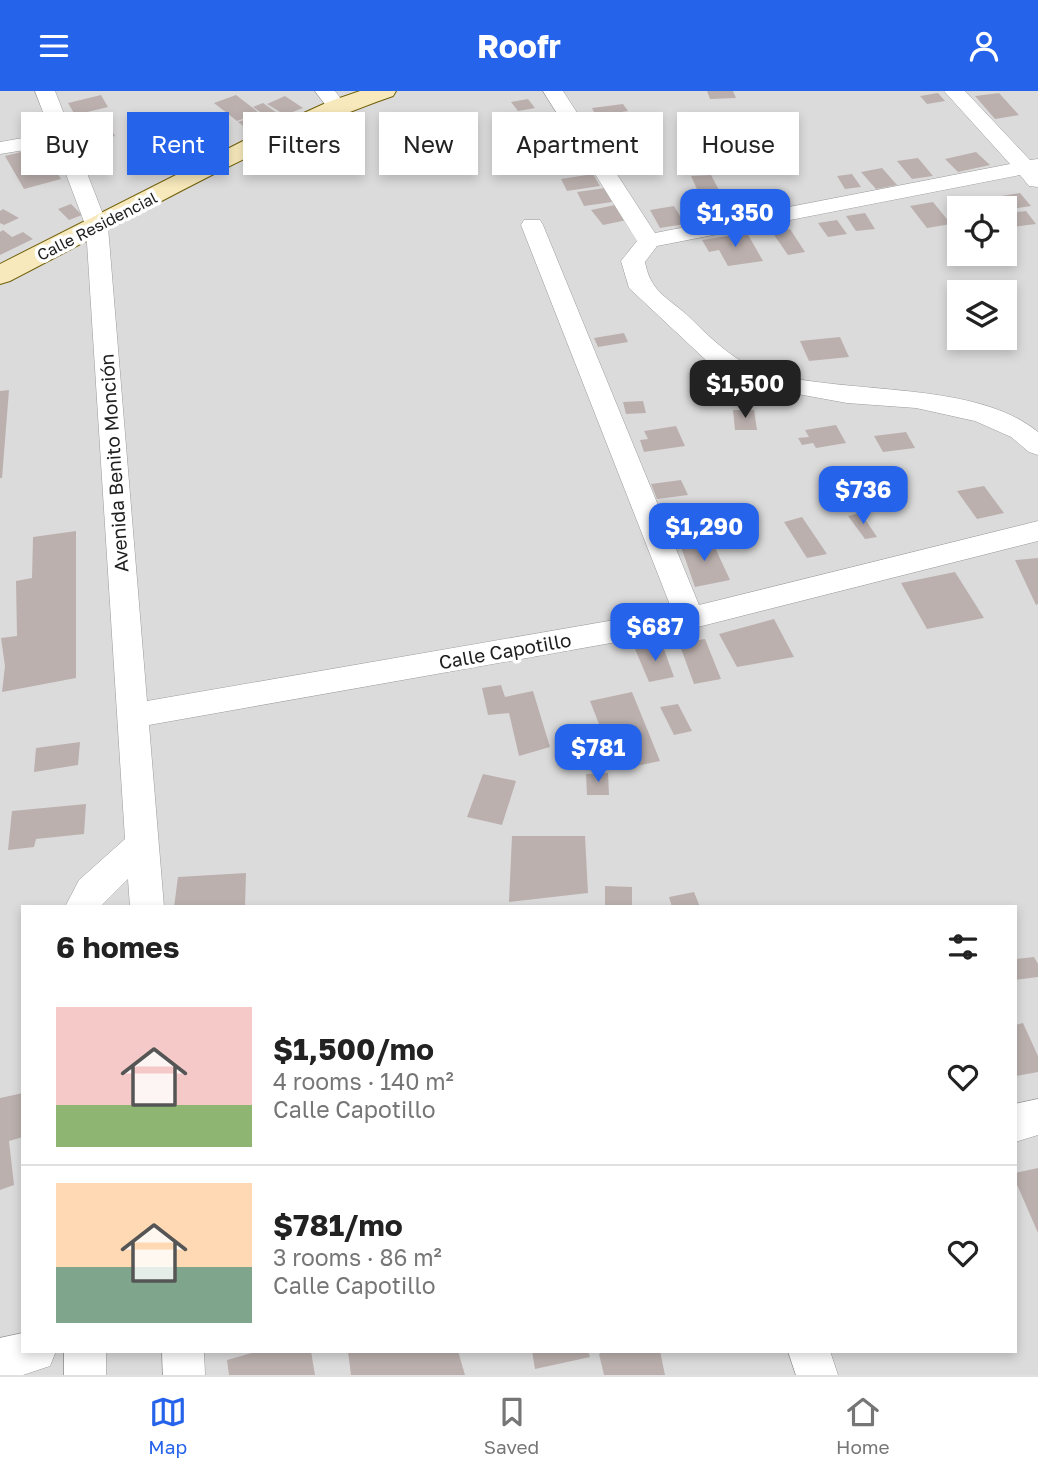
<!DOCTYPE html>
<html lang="en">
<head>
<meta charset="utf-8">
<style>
  :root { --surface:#fff; --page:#f6f6f6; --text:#222; --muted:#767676; --line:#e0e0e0; --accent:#2563eb }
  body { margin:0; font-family:"Golos Text",sans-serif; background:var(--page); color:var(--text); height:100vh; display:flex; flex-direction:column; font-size:26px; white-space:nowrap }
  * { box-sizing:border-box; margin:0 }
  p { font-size:23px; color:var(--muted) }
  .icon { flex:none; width:38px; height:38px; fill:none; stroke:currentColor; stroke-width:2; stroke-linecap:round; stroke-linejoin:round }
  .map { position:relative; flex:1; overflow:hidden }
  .drawer { position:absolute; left:21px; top:814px; width:996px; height:448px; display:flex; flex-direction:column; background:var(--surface); border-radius:0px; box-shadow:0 4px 10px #0003 }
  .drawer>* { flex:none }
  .top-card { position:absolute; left:21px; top:21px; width:998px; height:63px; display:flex; gap:14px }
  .controls { position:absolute; left:947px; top:105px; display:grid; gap:14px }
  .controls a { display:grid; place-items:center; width:70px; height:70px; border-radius:0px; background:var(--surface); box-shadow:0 4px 10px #0003; font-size:35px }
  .price { position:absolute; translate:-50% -60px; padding:0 16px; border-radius:14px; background:var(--accent); color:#fff; font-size:23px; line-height:46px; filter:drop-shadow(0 2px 4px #0008) }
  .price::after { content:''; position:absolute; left:50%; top:42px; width:21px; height:16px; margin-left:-10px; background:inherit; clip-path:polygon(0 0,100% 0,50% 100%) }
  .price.active { background:#222; color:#fff }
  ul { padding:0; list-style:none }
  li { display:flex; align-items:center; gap:21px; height:175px; padding:0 35px }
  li+li { border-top:2px solid var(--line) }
  li span { display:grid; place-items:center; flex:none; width:196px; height:140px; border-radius:0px; color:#555 }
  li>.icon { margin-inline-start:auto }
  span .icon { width:84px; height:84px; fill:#fffc; stroke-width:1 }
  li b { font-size:30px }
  h2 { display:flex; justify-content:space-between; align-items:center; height:84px; padding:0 35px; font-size:30px }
  .tag { padding:0 24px; border-radius:0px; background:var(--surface); box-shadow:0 4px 10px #0003; font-size:24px; line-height:63px }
  .tag.active { background:var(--accent); color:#fff }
  header { display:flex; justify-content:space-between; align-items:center; height:91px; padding:0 35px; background:var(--accent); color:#fff; font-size:32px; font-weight:700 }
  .tab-bar { display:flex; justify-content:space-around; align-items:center; height:98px; border-top:2px solid var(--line); background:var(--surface); font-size:19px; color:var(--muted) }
  .tab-bar a { display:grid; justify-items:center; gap:4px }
  .tab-bar .active { color:var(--accent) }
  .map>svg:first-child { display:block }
</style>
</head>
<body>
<header><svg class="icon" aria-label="menu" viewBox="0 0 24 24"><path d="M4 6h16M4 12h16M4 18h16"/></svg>Roofr<svg class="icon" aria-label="person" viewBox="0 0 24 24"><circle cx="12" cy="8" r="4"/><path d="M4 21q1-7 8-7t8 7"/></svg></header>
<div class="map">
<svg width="1038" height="1284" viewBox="0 0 1038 1284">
  <rect width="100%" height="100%" fill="#efe9e5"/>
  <!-- residential -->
  <path fill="#dcdbdc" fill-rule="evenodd" d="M0,0H1038V1284H0ZM959,117H1004V163H959ZM959,201H1004V247H959ZM23,816H1015V1260H23Z"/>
  <!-- building -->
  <g fill="#bbb0ae">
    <path d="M707,0H733L736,7L710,8Z"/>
    <path d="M938,2L945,10L927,13L920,5Z"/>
    <path d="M999,2L1019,24L995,28L975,5Z"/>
    <path d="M101,4L108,16L75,24L68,12Z"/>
    <path d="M236,4L253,17L259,22L237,30L214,12Z"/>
    <path d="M285,5L303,17L285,24L267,13Z"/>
    <path d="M528,8L535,17L518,20L511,11Z"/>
    <path d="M263,12L280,24L270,28L253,16Z"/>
    <path d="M623,13L628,20L596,25L592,17Z"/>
    <path d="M260,23L268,29L246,37L238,31Z"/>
    <path d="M551,29L557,38L536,42L530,32Z"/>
    <path d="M110,36L115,45L91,51L86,41Z"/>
    <path d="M641,48L645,57L620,60L616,51Z"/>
    <path d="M41,56L61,88L24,98L5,65Z"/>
    <path d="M976,61L990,74L958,81L945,68Z"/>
    <path d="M918,67L933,85L912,88L897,70Z"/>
    <path d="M735,71L737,80L714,81L712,72Z"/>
    <path d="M882,77L897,94L876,98L861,81Z"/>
    <path d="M593,83L600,95L567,100L561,88Z"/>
    <path d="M852,83L861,96L845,98L837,85Z"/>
    <path d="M711,84L721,103L700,105L691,85Z"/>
    <path d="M605,97L612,111L584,115L577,101Z"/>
    <path d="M749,102L762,120L733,125L721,106Z"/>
    <path d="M1020,102L1031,115L1004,119L991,117L983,108Z"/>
    <path d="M778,108L788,119L771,123L761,112Z"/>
    <path d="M933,111L951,133L927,137L910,115Z"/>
    <path d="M71,113L82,124L69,129L58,118Z"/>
    <path d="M615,114L627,129L603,134L591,119Z"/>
    <path d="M674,115L685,133L660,137L650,119Z"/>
    <path d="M3,118L19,127L4,134L0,132V120Z"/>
    <path d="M1026,120L1036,133L1004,137V123Z"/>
    <path d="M865,122L875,138L856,140L846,125Z"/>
    <path d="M837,129L847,143L828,146L818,132Z"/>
    <path d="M790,138L805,161L788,164L772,141Z"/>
    <path d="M3,139L12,146L23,141L33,148L0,164V141Z"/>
    <path d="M747,142L763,170L728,175L719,159L709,161L702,149Z"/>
    <path d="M624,242L628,251L598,256L594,247Z"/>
    <path d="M840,246L849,266L809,270L800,250Z"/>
    <path d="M786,271L793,284L777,286L770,273Z"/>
    <path d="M9,299L2,387H0V300Z"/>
    <path d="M643,310L646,322L626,323L623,311Z"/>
    <path d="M733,319H754L757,339H735Z"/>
    <path d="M836,334L846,352L816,357L813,352L802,354L798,347L809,346L805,339Z"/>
    <path d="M676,335L685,355L644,361L640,349L648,348L644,340Z"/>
    <path d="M906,341L915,357L883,361L874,345Z"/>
    <path d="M681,389L688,404L657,408L651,393Z"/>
    <path d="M984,395L1004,422L977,428L957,400Z"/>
    <path d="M861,422L877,446L865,448L848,425Z"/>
    <path d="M802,426L827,463L807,467L784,431Z"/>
    <path d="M76,440V587L2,601L5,575L1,547L17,545L16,490L32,487L33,446Z"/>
    <path d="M711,448L730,489L695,496L680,453Z"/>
    <path d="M1038,467V513L1036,514L1015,469Z"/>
    <path d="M955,481L984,527L927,538L901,492Z"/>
    <path d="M774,528L794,566L737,576L719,543Z"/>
    <path d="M705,548L721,588L694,593L679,552Z"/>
    <path d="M662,553L674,586L649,591L635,558Z"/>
    <path d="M501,594L505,606L533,600L550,656L519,665L509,622L488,624L482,597Z"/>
    <path d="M632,601L660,670L617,679L590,610Z"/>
    <path d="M678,613L692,640L674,644L660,616Z"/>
    <path d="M80,651L78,674L34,681L36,657Z"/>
    <path d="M608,682L609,704H587L586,683Z"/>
    <path d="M483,683L516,690L502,734L467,726Z"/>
    <path d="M86,713L84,743L36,748L34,756L8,759L12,720Z"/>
    <path d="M512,745H585L588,802L509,811Z"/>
    <path d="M246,782L245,816H174L178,786Z"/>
    <path d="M605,795L632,796V816H605Z"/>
    <path d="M694,801L700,816H672L669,806Z"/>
    <path d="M1034,866L1038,873V886L1015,889V868Z"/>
    <path d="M1023,932L1038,965V981L1016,985L1015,934Z"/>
    <path d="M23,1002V1046L9,1050L14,1094L0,1099V1007Z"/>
    <path d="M1038,1077V1142L1015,1089V1082Z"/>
    <path d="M259,1260H311L315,1284H229L227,1269Z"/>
    <path d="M348,1260H458L465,1284H351Z"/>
    <path d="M532,1260H588L590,1266L535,1278Z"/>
    <path d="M604,1260H660L665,1284H604L599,1263Z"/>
  </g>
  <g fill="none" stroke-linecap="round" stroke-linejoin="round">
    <defs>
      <g id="minor">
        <path d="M35,0H55L108,136L147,610L672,519L521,134L524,129H540L543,134L699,514L1038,430V450L690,538L149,634L164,816H130L128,788L100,816H65L79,789L125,748L86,136L55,54L0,63V51L51,42Z"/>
        <path d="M315,0H335L347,16L344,20H330Z"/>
        <path d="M543,0H563L655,142L1010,73L944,0H965L1030,69L1038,68V96L1029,95L1020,84L657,155L645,171C650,199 665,205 686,223C708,244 733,271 763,280C842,305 974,288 1038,341V364L1029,361L1011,346L975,330L916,317L847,312L754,295L745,293L708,271L629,197L621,170L637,150Z"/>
        <path d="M1038,1008V1044L1015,1051V1013Z"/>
        <path d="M23,1242V1260H56L50,1275L23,1284H0V1247Z"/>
        <rect x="64" y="1260" width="42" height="24"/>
        <path d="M162,1260H204L205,1284H163Z"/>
        <path d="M788,1260H830L838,1284H796Z"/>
      </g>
      <path id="secondary" d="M360,0H396L393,5C260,51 135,126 10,190L0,193V173L251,46L328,11Z"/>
    </defs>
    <!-- minor casing -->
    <use href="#minor" stroke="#9b9b9b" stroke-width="1"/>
    <!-- secondary casing -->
    <use href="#secondary" stroke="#716009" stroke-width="2"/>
    <!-- minor -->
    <use href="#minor" fill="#fff" fill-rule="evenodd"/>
    <!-- secondary -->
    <use href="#secondary" fill="#f7e9bb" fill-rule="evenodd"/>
  </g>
  <g text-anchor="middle" stroke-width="7" stroke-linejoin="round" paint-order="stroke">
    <!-- far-street labels -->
    <g font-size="16" fill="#1e1e1e" stroke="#fff">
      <text transform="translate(97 135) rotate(-27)" y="6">Calle Residencial</text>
    </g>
    <!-- street labels -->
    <g font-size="19" fill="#1e1e1e" stroke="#fff">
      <text transform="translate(114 372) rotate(-94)" y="7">Avenida Benito Monción</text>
      <text transform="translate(505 560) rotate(-10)" y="7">Calle Capotillo</text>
    </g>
  </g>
</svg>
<div class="controls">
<a><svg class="icon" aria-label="locate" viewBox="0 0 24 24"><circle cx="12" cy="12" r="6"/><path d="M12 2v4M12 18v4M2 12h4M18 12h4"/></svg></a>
<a><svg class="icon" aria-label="layers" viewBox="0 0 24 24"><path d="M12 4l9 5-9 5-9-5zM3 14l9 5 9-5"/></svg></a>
</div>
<b class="price" style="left:735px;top:158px">$1,350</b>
<b class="price active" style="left:745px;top:329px">$1,500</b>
<b class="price" style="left:863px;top:435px">$736</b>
<b class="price" style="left:704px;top:472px">$1,290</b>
<b class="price" style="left:655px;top:572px">$687</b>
<b class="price" style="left:598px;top:693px">$781</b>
<div class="top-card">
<a class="tag">Buy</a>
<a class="tag active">Rent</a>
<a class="tag">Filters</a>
<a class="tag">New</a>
<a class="tag">Apartment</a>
<a class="tag">House</a>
</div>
<section class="drawer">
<h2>6 homes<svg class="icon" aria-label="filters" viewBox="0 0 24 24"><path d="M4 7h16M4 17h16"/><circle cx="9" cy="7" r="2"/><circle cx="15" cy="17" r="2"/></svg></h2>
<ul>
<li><span style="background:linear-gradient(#f6c9c9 70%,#8fb573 0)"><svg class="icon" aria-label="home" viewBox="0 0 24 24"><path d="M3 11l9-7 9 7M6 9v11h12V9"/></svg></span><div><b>$1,500/mo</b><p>4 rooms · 140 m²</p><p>Calle Capotillo</p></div><svg class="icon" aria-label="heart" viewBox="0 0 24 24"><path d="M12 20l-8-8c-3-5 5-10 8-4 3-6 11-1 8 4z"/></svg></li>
<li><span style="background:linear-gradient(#ffd9b3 60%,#7fa58c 0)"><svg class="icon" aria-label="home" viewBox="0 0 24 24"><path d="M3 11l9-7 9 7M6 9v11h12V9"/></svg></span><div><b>$781/mo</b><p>3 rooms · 86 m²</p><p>Calle Capotillo</p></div><svg class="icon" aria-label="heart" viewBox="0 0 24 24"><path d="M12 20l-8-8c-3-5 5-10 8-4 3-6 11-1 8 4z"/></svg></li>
</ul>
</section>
</div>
<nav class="tab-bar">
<a class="active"><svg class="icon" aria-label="map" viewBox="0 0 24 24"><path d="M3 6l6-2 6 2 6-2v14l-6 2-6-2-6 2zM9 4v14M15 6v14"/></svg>Map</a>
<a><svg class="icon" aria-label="saved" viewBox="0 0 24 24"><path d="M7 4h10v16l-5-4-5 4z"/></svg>Saved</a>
<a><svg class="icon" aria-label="home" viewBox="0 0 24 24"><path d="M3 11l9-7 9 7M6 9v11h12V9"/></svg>Home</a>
</nav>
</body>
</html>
